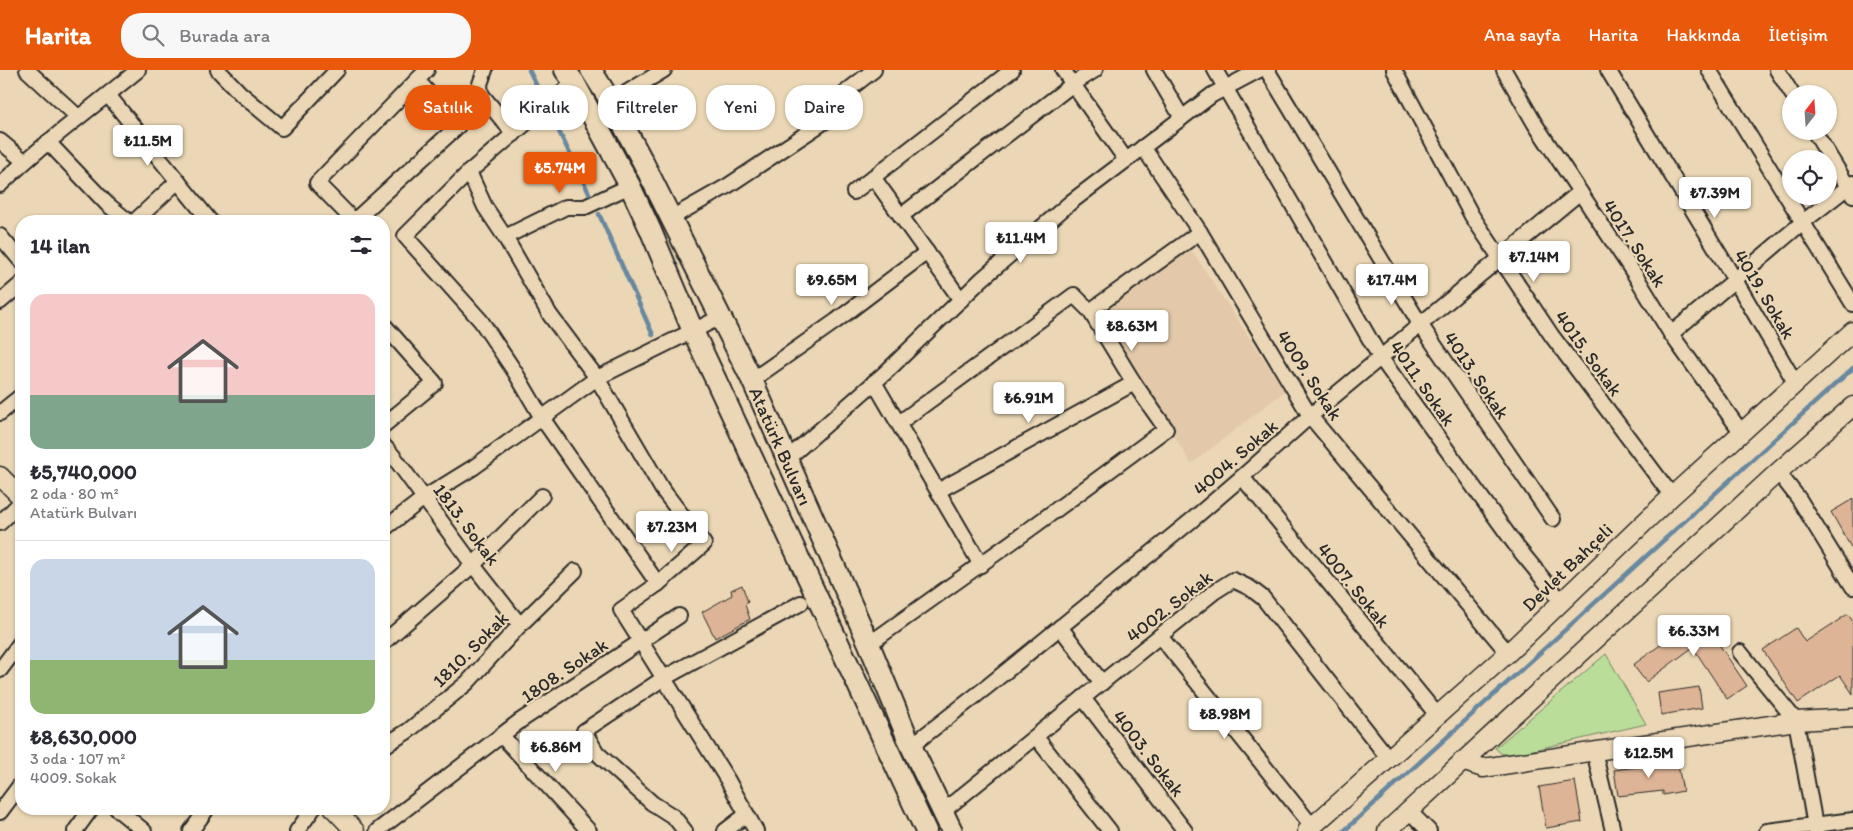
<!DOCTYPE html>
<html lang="tr">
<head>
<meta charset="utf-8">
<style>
  :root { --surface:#fff; --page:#f7f7f7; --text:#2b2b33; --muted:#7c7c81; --line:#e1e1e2; --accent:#ea580c }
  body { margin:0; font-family:Itim,sans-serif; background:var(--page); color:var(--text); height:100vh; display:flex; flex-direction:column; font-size:19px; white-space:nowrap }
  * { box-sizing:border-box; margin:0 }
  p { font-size:16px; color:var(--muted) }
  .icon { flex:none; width:28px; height:28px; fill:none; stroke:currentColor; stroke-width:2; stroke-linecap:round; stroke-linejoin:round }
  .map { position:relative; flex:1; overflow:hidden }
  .side { position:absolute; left:15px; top:145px; width:375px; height:600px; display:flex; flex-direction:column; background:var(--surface); border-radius:20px; box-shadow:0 1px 4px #0004 }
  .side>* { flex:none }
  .guide { position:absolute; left:405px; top:15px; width:475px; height:45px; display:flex; gap:10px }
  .needle { width:32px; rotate:17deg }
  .buttons { position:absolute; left:1782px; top:15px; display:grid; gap:10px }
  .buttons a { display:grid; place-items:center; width:55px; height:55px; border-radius:50%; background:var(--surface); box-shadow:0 1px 4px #0004; font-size:25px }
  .price { position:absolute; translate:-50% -42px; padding:0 11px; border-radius:5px; background:#fff; color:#222; font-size:16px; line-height:32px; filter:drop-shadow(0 1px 2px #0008) }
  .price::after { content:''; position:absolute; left:50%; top:30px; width:15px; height:11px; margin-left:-8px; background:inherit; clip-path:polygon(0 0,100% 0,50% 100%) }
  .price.on { background:var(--accent); color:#fff }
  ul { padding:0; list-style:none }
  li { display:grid; align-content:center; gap:10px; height:265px; padding:0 15px }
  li+li { border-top:1px solid var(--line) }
  li span { display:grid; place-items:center; height:155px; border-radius:15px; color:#555 }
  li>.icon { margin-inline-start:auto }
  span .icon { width:90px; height:90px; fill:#fffc; stroke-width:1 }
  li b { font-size:21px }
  h2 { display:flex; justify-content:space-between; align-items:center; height:60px; padding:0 15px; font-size:21px }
  .chip { padding:0 18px; border-radius:20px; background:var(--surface); box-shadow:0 1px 4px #0004; font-size:18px; line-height:45px }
  .chip.on { background:var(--accent); color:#fff }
  header { display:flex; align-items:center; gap:30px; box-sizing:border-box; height:70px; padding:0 25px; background:var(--accent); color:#fff }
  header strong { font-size:24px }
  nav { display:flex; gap:28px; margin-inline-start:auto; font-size:18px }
  .search { width:350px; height:45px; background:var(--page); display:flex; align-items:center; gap:12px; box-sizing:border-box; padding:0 18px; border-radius:20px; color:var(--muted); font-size:19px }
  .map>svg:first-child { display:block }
</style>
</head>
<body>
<header>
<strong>Harita</strong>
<div class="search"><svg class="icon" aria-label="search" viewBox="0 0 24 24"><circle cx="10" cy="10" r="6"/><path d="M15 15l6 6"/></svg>Burada ara</div>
<nav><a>Ana sayfa</a><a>Harita</a><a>Hakkında</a><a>İletişim</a></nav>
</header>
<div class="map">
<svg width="1853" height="761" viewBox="0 0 1853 761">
  <rect width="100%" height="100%" fill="#ebd7b5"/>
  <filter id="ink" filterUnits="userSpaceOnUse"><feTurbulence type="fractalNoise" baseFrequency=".02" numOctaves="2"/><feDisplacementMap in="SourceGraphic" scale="10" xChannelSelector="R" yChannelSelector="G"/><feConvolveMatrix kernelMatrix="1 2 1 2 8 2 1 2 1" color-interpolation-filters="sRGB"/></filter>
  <g filter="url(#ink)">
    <!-- built -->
    <path fill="#e3c9a9" d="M1190,178L1285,321L1191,394L1101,244Z"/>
    <!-- green -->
    <path fill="#bade99" stroke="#728462" d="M1606,584L1646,654L1520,683L1502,684L1495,678Z"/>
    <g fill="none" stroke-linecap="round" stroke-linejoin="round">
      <!-- stream -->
      <g stroke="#6888a0" stroke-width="4.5">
        <path d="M529,0L589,123"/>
        <path d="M599,144L653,265"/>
        <path d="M1344,761L1853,298"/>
      </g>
    </g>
    <!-- building -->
    <g fill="#deb496" stroke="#2b2b2b">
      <path d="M1853,429V481L1831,442Z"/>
      <path d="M742,515L748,532L745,535L750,549L715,568L702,542L732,525L731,520Z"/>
      <path d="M1848,544L1853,552V624L1840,605L1798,633L1763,580L1796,558L1805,572Z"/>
      <path d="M1700,546L1747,616L1727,629L1692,576V578L1646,612L1633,595Z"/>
      <path d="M1699,617L1702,638L1661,645L1658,623Z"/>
      <path d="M1677,690L1683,721L1663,725V721L1618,726L1614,700L1658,694Z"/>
      <path d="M1575,711L1582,752L1546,758L1539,717Z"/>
    </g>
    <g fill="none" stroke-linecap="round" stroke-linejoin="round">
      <defs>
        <g id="minor">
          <path d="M27,0L78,47"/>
          <path d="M218,0L241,24L282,58L337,0"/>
          <path d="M485,0L480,14L481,24L514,64"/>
          <path d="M1063,0L1126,90"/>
          <path d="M1154,0L1182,48"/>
          <path d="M1215,0L1380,287L1517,477L1561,531"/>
          <path d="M1267,0L1420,254L1553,449"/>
          <path d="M1394,0L1472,146L1552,266L1672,426"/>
          <path d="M1504,0L1535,54L1635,205L1671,264L1742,363"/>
          <path d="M1608,0L1735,210L1796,314"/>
          <path d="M1709,0L1853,234"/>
          <path d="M1777,0L1792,24"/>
          <path d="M417,10L458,56L354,151L317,113L417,10L427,0"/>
          <path d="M574,12L469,102L485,137L505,167L550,245L597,308L662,419L704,474L658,514L621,540L727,709L756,761"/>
          <path d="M108,25L210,151"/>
          <path d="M611,32L664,0"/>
          <path d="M1814,61L1853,125"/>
          <path d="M0,71L24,91"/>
          <path d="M48,72L107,134L128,151"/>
          <path d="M1143,77L1200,162L1310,346L1508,583"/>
          <path d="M469,102L405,166L481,251L515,302L542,348L658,514"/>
          <path d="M873,107L961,230"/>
          <path d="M0,115C43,73 92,38 138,0"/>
          <path d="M854,122L1012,0"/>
          <path d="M901,146L1073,14L1095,0"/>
          <path d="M671,148L729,115L845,38L847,21L874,0"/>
          <path d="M135,151L178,111"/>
          <path d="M0,166L21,191"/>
          <path d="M505,167L566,137H585L630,116"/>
          <path d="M0,232L21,214"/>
          <path d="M1090,241L1200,162"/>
          <path d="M384,255L435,313L384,355"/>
          <path d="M1671,264L1803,152L1853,113"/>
          <path d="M752,310L836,251L927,182"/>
          <path d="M874,312L981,495"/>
          <path d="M0,343L21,326"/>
          <path d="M384,376L394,387L473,495L520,555"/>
          <path d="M787,389L885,303L982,209L1071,132L1212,25L1259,0"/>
          <path d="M1778,402L1799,429L1853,517"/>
          <path d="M1242,407L1438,646"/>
          <path d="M938,421L1134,313"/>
          <path d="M0,453L21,432"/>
          <path d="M384,459L424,428L474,397L597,308L721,247"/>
          <path d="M1060,557L1102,613"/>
          <path d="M1160,566L1312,756"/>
          <path d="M384,572L473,495L542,426"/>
          <path d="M869,574L1030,459L1166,359L1134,313L1090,241L1074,225L899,353"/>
          <path d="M1740,582L1796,651L1816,761"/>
          <path d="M0,600L21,572"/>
          <path d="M1083,628L1185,761"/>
          <path d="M502,666L589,761"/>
          <path d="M1036,667L1110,761"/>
          <path d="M384,676L408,661L467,613L520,555L575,501"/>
          <path d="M911,676L988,616L1192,450L1242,407L1310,346L1580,122"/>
          <path d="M1594,681L1613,761"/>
          <path d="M117,739L144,761"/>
          <path d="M1409,741L1429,761"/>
          <path d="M0,742L21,714"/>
          <path d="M942,742L1214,522L1233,510L1250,518L1263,528L1389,689"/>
          <path d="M75,761L91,739"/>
          <path d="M191,761L207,739"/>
          <path d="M297,761L313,739"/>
          <path d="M377,761L520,651L679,546"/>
          <path d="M685,761L674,747L652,733L597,683L584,661L664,608L801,533"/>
          <path d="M725,761L746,745"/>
          <path d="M1767,761L1853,750"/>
        </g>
        <g id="tertiary">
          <path d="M0,406L21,427"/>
          <path d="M1462,691L1483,698L1796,651L1853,648"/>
          <path d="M334,739L355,761"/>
          <path d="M1307,761L1508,583L1672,426L1853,261"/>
          <path d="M1387,761L1778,402L1853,336"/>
        </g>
        <g id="secondary">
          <path d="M565,0L574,12L630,116L650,159L693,261L926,761"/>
          <path d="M591,0L611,32L643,92L752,310L869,574L911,676L952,761"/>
        </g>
      </defs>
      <!-- minor casing -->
      <use href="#minor" stroke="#2b2b2b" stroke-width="18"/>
      <!-- tertiary casing -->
      <use href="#tertiary" stroke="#2b2b2b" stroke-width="21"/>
      <!-- secondary casing -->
      <use href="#secondary" stroke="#2b2b2b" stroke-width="24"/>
      <!-- minor -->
      <use href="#minor" stroke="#ebd7b5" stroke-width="14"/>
      <!-- tertiary -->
      <use href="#tertiary" stroke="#ebd7b5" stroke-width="18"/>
      <!-- secondary -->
      <use href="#secondary" stroke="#ebd7b5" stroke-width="20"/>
    </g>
  </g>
  <g text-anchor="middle" stroke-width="4.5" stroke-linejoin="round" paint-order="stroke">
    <!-- street labels -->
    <g font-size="19" fill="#2b2b2b" stroke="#ebd7b5">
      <text transform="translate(1635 173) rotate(57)" y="7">4017. Sokak</text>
      <text transform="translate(1765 224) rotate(59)" y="7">4019. Sokak</text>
      <text transform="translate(1589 283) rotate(54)" y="7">4015. Sokak</text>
      <text transform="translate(1310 305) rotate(57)" y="7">4009. Sokak</text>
      <text transform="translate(1477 305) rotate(56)" y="7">4013. Sokak</text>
      <text transform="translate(1423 313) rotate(55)" y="7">4011. Sokak</text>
      <text transform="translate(781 376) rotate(66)" y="7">Atatürk Bulvarı</text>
      <text transform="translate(1235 387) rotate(-41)" y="7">4004. Sokak</text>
      <text transform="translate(467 454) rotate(53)" y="7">1813. Sokak</text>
      <text transform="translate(1567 497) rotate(-44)" y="7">Devlet Bahçeli</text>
      <text transform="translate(1354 515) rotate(51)" y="7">4007. Sokak</text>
      <text transform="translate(1169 536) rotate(-38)" y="7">4002. Sokak</text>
      <text transform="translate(470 579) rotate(-45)" y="7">1810. Sokak</text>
      <text transform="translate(564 600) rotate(-34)" y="7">1808. Sokak</text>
      <text transform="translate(1149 683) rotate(52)" y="7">4003. Sokak</text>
    </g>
  </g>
</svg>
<div class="buttons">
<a><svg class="needle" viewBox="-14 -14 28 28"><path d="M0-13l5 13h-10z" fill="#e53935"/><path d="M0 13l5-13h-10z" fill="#7c7c81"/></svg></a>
<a><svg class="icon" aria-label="locate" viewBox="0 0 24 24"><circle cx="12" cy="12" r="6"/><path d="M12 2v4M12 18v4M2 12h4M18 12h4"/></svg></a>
</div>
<b class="price" style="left:148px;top:97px">₺11.5M</b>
<b class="price on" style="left:560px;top:124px">₺5.74M</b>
<b class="price" style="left:1715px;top:149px">₺7.39M</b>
<b class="price" style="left:1021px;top:194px">₺11.4M</b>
<b class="price" style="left:1534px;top:213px">₺7.14M</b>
<b class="price" style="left:832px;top:236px">₺9.65M</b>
<b class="price" style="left:1392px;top:236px">₺17.4M</b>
<b class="price" style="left:1132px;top:282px">₺8.63M</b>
<b class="price" style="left:1029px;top:354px">₺6.91M</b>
<b class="price" style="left:672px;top:483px">₺7.23M</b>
<b class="price" style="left:1694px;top:587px">₺6.33M</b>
<b class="price" style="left:1225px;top:670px">₺8.98M</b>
<b class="price" style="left:556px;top:703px">₺6.86M</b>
<b class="price" style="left:1649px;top:709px">₺12.5M</b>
<div class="guide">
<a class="chip on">Satılık</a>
<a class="chip">Kiralık</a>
<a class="chip">Filtreler</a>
<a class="chip">Yeni</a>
<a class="chip">Daire</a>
</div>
<section class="side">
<h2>14 ilan<svg class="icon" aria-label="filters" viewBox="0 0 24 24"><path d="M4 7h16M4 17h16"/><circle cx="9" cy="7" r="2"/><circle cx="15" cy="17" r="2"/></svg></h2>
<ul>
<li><span style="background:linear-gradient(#f6c9c9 65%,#7fa58c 0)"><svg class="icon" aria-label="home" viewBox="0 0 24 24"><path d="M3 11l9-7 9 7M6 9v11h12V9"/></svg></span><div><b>₺5,740,000</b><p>2 oda · 80 m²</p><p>Atatürk Bulvarı</p></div></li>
<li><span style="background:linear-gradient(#c9d6e8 65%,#8fb573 0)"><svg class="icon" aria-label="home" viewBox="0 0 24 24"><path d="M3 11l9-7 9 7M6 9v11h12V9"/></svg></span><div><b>₺8,630,000</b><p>3 oda · 107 m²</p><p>4009. Sokak</p></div></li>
</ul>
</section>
</div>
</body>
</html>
